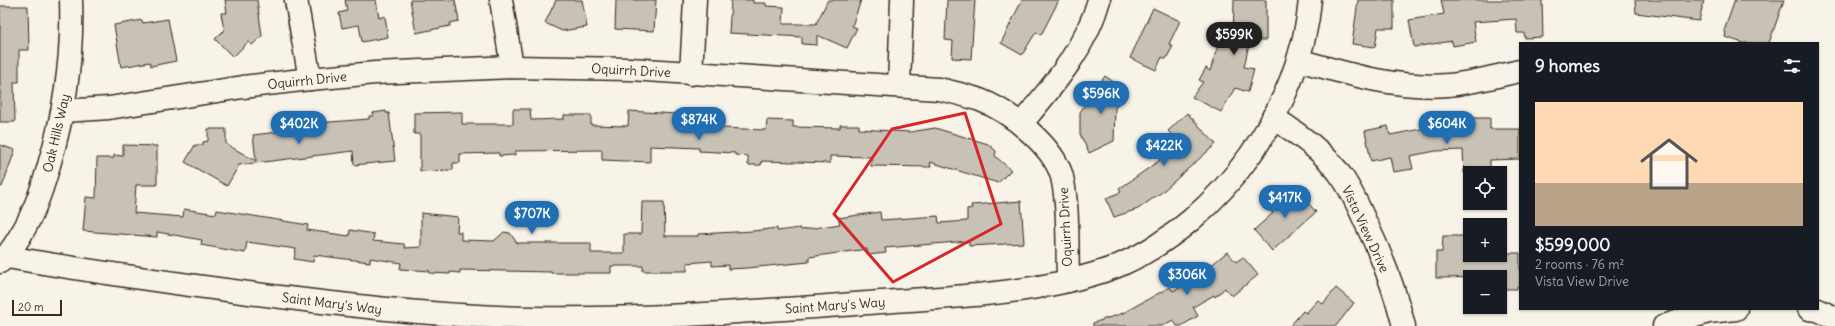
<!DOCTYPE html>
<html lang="en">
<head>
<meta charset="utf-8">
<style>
  :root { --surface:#171b24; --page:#242831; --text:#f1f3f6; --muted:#9ea1a6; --accent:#1f6fb2 }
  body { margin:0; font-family:Delius,sans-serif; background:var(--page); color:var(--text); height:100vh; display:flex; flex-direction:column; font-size:15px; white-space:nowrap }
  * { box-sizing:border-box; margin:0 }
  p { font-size:13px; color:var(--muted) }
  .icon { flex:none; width:22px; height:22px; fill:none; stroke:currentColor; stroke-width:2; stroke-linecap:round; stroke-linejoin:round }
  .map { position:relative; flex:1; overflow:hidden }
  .details { position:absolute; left:1519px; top:42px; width:300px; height:268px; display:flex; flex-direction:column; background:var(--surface); border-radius:0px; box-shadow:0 1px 3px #0004 }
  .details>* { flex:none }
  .controls { position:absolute; left:1463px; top:166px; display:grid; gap:8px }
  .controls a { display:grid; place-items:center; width:44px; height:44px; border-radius:0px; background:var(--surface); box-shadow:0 1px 3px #0004; font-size:20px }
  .scale { position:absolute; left:12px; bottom:10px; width:50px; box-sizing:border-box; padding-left:4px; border:2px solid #3b2a1e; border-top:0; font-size:11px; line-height:14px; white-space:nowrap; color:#3b2a1e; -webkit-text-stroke:3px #f7f3e8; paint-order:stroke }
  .price { position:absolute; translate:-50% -34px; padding:0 9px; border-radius:14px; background:var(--accent); color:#fff; font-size:13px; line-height:26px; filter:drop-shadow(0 1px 2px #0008) }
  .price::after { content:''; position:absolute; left:50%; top:24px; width:12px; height:9px; margin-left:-6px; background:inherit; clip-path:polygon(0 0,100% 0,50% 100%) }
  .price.on { background:#222; color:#fff }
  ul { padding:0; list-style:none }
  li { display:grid; align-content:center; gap:8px; height:212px; padding:0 16px }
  li span { display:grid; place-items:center; height:124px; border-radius:0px; color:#555 }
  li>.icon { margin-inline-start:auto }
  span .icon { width:72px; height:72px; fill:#fffc; stroke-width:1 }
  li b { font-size:17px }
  h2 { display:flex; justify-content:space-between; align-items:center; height:48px; padding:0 16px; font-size:17px }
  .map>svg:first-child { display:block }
</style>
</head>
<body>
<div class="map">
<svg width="1835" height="326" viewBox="0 0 1835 326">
  <rect width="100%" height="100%" fill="#f7f3e8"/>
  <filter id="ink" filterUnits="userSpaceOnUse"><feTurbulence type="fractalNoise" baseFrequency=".025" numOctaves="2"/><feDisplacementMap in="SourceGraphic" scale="8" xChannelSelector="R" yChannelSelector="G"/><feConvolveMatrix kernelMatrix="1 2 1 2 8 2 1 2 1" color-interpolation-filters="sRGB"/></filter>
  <g filter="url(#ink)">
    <!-- building -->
    <g fill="#c8c1b6" stroke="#3b2a1e">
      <path d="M225,0H257L262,36L252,45L248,42L233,57L215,39L224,30L221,13H227Z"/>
      <path d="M345,0H376L379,18L385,16L388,37L362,42L359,25L342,28L339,13L347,11Z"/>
      <path d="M410,0H455L459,21L450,23V26L416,33Z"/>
      <path d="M556,0H582L587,27L562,31L545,23Z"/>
      <path d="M616,0H656L654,31L615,29Z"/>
      <path d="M731,0H753V3H766V6L784,7L783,24H816L828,0H861L852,26L857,28L847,48L817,35V45L802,44V37L729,33Z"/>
      <path d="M947,0H975L971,59L952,58L953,41L945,40Z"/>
      <path d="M1022,0H1059L1041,35L1036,32L1022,55L1001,43Z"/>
      <path d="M1234,0H1266V40H1250L1244,67L1254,69L1248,92L1235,88L1221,112L1192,97L1203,82L1199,80L1206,68L1210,71L1219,42L1233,46Z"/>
      <path d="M1358,0H1394V28H1378L1375,47L1352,44Z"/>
      <path d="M1441,0H1542L1543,37L1525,38L1524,33H1517L1516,19L1473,22L1476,42L1453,46L1452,41L1414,47L1409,20L1444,14Z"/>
      <path d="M1635,0H1704L1699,21L1636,13Z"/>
      <path d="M1735,0H1784L1769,43H1743L1725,37L1726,32L1724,31Z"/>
      <path d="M0,6H28L29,50H19V82H14L15,122H0Z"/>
      <path d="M1153,8L1180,21L1169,44L1173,46L1166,59L1162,57L1156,70L1130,58Z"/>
      <path d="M168,19L176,61L151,66L150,62L121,67L114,25L142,20L143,23Z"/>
      <path d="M1105,76L1127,91L1115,108L1114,141L1089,153L1080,134V112Z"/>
      <path d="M513,109H530L531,120L564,119V115H591V125L628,126L629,111L723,117L722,128L766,130L767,120L793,121V127L840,128V125H859V129L910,132L935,128L988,144L996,151L995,156L1011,170L998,183L930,162L931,167L871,166V157L830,156V163L762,161L761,165H748V156L735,155V153L699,151V148L650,146V162L602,160V150L515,151V155L499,156V153L460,154V163H453V170L420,171V134H414V113L462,112V124H513Z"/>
      <path d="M386,111V113H389L395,161L354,165L353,151L239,165L227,186L185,162L195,145H203V142L208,141V129H226V144L256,161L253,135L278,132L277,128L293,126V122L317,119V123L369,119V116H373V113Z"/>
      <path d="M1187,113L1216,144L1162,192L1138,209L1114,217L1106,198L1121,192L1119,189L1160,160L1154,153L1173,136L1168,131Z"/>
      <path d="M1466,118H1490V129H1520V159L1490,160V173H1464L1463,150L1436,151L1410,156L1413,169L1393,172L1390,157L1371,161L1365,131L1388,126L1390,135L1426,128V132H1466Z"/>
      <path d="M0,145L15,150L2,187L0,186Z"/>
      <path d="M123,145L157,146V185H136L134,213L183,217L184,209L216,214L217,210L308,225L307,230L349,236L350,230L374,234L373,241L404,244L405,248L421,247V213L458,217L457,232H461V240L494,241L504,232L510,233L517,243H591V253H624V234H641L642,202H664L665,236H698V234L753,231L777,228V231L800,228L801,230L840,224L838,218L880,212L881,220L938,216L939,223L967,221V209L972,208L971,205L1021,201L1024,243L969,246V241L885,248L886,253L868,255L867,249L809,257V262L747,268L728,269V265L712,266V261L687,263V271H643V266H611V273H551V272L460,270V273L450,272V274L429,273L430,271L400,269L401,263L370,258V262L314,255L313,262L294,259L296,249L247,242L245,253L201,245L202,240L157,232V237L83,231L86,197L96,198L97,158H114V155L123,156Z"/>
      <path d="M1295,188L1316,212L1272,251L1254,230L1273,213L1270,210Z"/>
      <path d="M1443,236H1465L1464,247H1470V255H1500V253H1520V286H1517V289H1500V277L1436,278V252H1442Z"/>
      <path d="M1227,252L1236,262L1243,257L1258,275L1232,296L1225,288L1215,297L1214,295L1193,307L1198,316L1181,326H1177L1173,320L1162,326H1093V323L1123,313L1170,287L1173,291L1182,286L1184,288Z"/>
      <path d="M1336,288L1354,303L1336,326H1290L1303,311L1306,313L1318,300L1323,304Z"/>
    </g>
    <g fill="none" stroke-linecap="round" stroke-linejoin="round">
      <defs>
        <g id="minor">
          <path d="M296,0L310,79"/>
          <path d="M501,0L512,67"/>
          <path d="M1298,60C1348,74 1396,89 1448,85C1472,83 1496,76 1520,71"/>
          <path d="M691,74L695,0"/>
          <path d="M899,86L902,0"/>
          <path d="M63,111L109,108L243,87L310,79L375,73L512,67L630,69L939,89C952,92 966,95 980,100C1009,111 1054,146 1062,177C1069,207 1067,249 1068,281"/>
          <path d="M1273,117C1298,134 1325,152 1342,177C1352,191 1359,208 1366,223C1382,256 1395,291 1404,326"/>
          <path d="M1021,124C1052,87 1086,48 1099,0"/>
          <path d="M7,257C106,274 206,288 305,300C381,309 456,317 532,318C645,320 757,311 869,303C933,298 997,296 1059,283C1081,278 1102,273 1122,264C1221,220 1301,107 1310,0"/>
          <path d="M0,262C9,255 14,246 20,236C34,214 42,190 49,165C65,111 73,57 71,0"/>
          <path d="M1809,309L1818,310L1835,318"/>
          <path d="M1664,326L1708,312L1736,309"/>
        </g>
      </defs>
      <!-- minor casing -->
      <use href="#minor" stroke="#3b2a1e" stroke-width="25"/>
      <!-- minor -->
      <use href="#minor" stroke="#f7f3e8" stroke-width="22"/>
    </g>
  </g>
  <!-- marked area -->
  <path fill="none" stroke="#d62828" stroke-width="3" stroke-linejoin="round" d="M965,113L1001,224L893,282L834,214L892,129Z"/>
  <g text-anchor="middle" stroke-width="3" stroke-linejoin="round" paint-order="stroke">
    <!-- street labels -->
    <g font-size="13" fill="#3b2a1e" stroke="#f7f3e8">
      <text transform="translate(631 70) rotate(3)" y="5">Oquirrh Drive</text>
      <text transform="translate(307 80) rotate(-6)" y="5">Oquirrh Drive</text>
      <text transform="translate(56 133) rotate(-77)" y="5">Oak Hills Way</text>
      <text transform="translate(1065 227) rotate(-93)" y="5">Oquirrh Drive</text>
      <text transform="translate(1366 229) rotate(65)" y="5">Vista View Drive</text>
      <text transform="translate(332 303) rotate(7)" y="5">Saint Mary's Way</text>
      <text transform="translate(835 305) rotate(-4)" y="5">Saint Mary's Way</text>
    </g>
  </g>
</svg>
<div class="controls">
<a><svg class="icon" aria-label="locate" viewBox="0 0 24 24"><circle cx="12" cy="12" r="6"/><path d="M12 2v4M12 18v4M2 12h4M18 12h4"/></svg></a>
<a>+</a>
<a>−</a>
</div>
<div class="scale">20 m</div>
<b class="price on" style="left:1234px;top:56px">$599K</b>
<b class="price" style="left:1101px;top:115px">$596K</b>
<b class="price" style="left:699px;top:141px">$874K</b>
<b class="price" style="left:299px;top:145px">$402K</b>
<b class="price" style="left:1447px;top:145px">$604K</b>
<b class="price" style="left:1164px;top:167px">$422K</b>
<b class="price" style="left:1285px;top:219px">$417K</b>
<b class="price" style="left:532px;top:235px">$707K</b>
<b class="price" style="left:1187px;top:296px">$306K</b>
<section class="details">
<h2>9 homes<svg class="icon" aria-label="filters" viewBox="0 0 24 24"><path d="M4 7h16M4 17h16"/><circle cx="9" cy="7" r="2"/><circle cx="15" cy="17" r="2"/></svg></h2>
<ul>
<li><span style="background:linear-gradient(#ffd9b3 65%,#b9a48a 0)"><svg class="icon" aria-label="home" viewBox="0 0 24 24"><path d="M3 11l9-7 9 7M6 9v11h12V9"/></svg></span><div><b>$599,000</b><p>2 rooms · 76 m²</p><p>Vista View Drive</p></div></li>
</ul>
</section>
</div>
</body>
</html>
